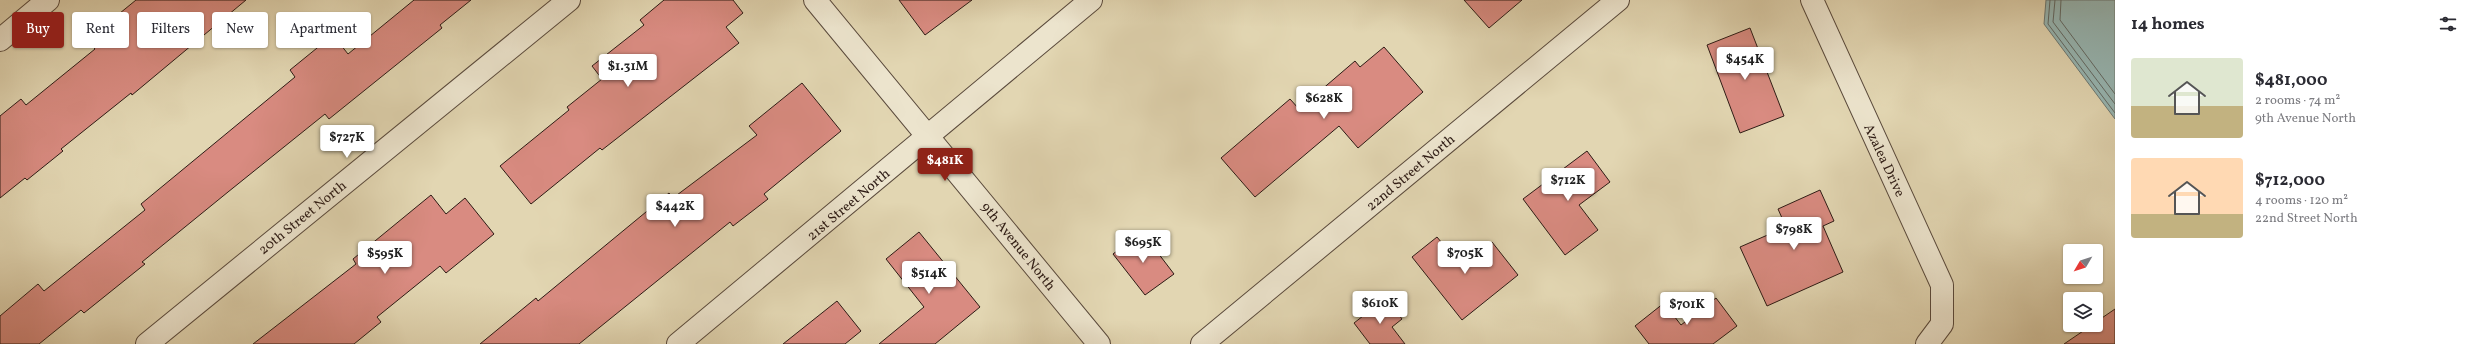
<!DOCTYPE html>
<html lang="en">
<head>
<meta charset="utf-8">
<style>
  :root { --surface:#fff; --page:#f7f7f7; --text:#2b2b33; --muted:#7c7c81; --accent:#8f2418 }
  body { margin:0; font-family:Vollkorn,serif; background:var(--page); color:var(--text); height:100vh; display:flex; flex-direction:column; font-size:15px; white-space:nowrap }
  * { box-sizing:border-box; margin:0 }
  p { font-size:13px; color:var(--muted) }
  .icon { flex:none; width:22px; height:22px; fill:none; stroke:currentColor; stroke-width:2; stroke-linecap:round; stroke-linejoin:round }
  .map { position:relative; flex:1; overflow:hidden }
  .drawer { display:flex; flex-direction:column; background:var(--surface); width:360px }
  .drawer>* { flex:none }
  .guide { position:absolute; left:12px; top:12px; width:380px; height:36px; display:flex; gap:8px }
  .needle { width:26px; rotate:231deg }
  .fabs { position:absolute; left:2063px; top:244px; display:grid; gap:8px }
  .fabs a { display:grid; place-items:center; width:40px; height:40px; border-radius:4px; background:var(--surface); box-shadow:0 1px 3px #0004; font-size:20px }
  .price { position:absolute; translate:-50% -34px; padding:0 9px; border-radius:4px; background:#fff; color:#222; font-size:13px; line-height:26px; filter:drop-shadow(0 1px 2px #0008) }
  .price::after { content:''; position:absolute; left:50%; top:24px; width:12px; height:9px; margin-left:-6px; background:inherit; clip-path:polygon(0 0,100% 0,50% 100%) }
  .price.on { background:var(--accent); color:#fff }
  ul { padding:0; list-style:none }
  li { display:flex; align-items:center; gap:12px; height:100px; padding:0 16px }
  li span { display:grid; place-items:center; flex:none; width:112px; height:80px; border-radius:4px; color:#555 }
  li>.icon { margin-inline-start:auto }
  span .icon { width:48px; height:48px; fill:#fffc; stroke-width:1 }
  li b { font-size:17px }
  h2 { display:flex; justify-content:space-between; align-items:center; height:48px; padding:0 16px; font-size:17px }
  .chip { padding:0 14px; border-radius:4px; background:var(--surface); box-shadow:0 1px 3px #0004; font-size:14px; line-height:36px }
  .chip.on { background:var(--accent); color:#fff }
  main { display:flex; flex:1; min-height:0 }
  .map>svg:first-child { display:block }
</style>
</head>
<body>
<main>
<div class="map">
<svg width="2115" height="344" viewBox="0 0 2115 344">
  <rect width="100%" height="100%" fill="#e2d6b2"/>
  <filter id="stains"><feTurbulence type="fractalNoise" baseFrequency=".005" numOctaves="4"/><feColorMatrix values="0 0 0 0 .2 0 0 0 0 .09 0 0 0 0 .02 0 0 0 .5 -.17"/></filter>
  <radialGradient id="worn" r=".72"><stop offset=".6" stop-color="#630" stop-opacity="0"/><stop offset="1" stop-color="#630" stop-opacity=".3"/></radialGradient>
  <!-- water -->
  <path fill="#97b7b4" stroke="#6d7974" d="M2046,0H2115V119L2044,24Z"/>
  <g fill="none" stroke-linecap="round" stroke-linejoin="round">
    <!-- shore -->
    <g stroke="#626964" stroke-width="1">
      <path d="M2050,0L2048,24L2115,113"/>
      <path d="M2055,0L2053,22L2115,104"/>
      <path d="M2061,0L2060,20L2115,94"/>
    </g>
  </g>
  <!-- building -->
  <g fill="#d98b81" stroke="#2d1b15">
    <path d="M136,0H246L132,95L131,93L61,149L63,151L27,180L25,178L0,198V116L21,99L26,105L95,49L87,40Z"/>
    <path d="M414,0H471L440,25L442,28L329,119L325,114L228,192L142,262L145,264L84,313L81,310L39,344H0V316L38,284L44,291L145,210L141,204L295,77L290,70L333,35L348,54Z"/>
    <path d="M664,0H733L743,13L726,27L739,43L602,150L600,148L531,204L500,166L569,110L567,107L602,79L592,66L644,25L640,20Z"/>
    <path d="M899,0H972L925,35Z"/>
    <path d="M1464,0H1522L1489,28Z"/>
    <path d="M1750,28L1784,116L1740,133L1707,45Z"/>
    <path d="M1384,47L1423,92L1358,148L1339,126L1255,197L1221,158L1290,99L1299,109L1355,61L1360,67Z"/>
    <path d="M802,83L841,131L764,194L768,199L733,226L730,222L579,344H480L536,298L538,301L669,193L673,198L757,135L749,126Z"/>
    <path d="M1587,151L1610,182L1579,205L1598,230L1565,255L1523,199Z"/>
    <path d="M1820,190L1834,221L1823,226L1843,272L1767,306L1740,247L1786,227L1778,209Z"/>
    <path d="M431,195L446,214L465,198L494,234L446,273L440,266L377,317L381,322L354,344H253L356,264L353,259Z"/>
    <path d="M919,232L980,307L935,344H879L924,307L886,259Z"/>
    <path d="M1142,232L1174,274L1145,295L1113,254Z"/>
    <path d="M1437,237L1461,266L1492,242L1518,275L1462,320L1412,257Z"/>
    <path d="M1386,298L1402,319L1392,327L1405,344H1370L1354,323Z"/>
    <path d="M1716,298L1737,326L1713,344H1649L1635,326L1664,303L1681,325Z"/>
    <path d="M837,301L861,331L845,344H783Z"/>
    <path d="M2115,309V344H2064L2092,325H2096V322Z"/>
  </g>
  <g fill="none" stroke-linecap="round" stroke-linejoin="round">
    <defs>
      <g id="minor">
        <path d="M815,0L1099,344"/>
        <path d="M1812,0L1942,285V324L1927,344"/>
        <path d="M0,40L48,0"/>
        <path d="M147,344L569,0"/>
        <path d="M678,344L1091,0"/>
        <path d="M1202,344L1618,0"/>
      </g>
    </defs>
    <!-- minor casing -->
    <use href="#minor" stroke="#5a4a3c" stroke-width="24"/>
    <!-- minor -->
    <use href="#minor" stroke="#ece4cd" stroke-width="22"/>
  </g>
  <g text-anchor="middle" stroke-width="3.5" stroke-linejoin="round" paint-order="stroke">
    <!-- street labels -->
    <g font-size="14" fill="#2d1b15" stroke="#ece4cd">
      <text transform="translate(1885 160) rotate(65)" y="5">Azalea Drive</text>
      <text transform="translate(1410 172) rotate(-40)" y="5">22nd Street North</text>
      <text transform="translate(848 204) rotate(-40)" y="5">21st Street North</text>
      <text transform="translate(302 217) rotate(-39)" y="5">20th Street North</text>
      <text transform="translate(1019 246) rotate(51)" y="5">9th Avenue North</text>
    </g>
  </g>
  <rect width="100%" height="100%" filter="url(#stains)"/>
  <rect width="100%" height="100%" fill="url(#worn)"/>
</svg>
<div class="fabs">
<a><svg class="needle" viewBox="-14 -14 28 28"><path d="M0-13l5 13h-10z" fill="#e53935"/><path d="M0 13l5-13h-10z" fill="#7c7c81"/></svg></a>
<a><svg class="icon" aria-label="layers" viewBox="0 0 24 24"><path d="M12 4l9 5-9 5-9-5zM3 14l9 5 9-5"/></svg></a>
</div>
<b class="price" style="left:1745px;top:81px">$454K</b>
<b class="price" style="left:628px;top:88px">$1.31M</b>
<b class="price" style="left:1324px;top:120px">$628K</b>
<b class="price" style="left:347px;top:159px">$727K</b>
<b class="price on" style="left:945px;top:182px">$481K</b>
<b class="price" style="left:1568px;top:202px">$712K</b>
<b class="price" style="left:675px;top:228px">$442K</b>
<b class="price" style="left:1794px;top:251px">$798K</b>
<b class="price" style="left:1143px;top:264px">$695K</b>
<b class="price" style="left:385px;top:275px">$595K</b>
<b class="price" style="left:1465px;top:275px">$705K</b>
<b class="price" style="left:929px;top:295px">$514K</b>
<b class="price" style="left:1380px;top:325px">$610K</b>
<b class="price" style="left:1687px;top:326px">$701K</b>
<div class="guide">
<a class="chip on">Buy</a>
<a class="chip">Rent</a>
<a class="chip">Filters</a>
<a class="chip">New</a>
<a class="chip">Apartment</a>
</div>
</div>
<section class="drawer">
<h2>14 homes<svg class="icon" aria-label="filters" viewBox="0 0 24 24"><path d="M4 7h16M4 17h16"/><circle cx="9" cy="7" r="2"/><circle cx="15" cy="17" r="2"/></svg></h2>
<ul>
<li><span style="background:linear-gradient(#dfe7d0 60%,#c2b280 0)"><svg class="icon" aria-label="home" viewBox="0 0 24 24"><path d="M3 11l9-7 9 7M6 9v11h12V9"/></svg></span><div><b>$481,000</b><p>2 rooms · 74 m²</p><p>9th Avenue North</p></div></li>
<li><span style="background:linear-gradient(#ffd9b3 70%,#c2b280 0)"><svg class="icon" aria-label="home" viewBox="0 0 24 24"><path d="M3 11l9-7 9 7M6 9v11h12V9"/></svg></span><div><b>$712,000</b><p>4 rooms · 120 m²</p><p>22nd Street North</p></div></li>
</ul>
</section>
</main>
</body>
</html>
